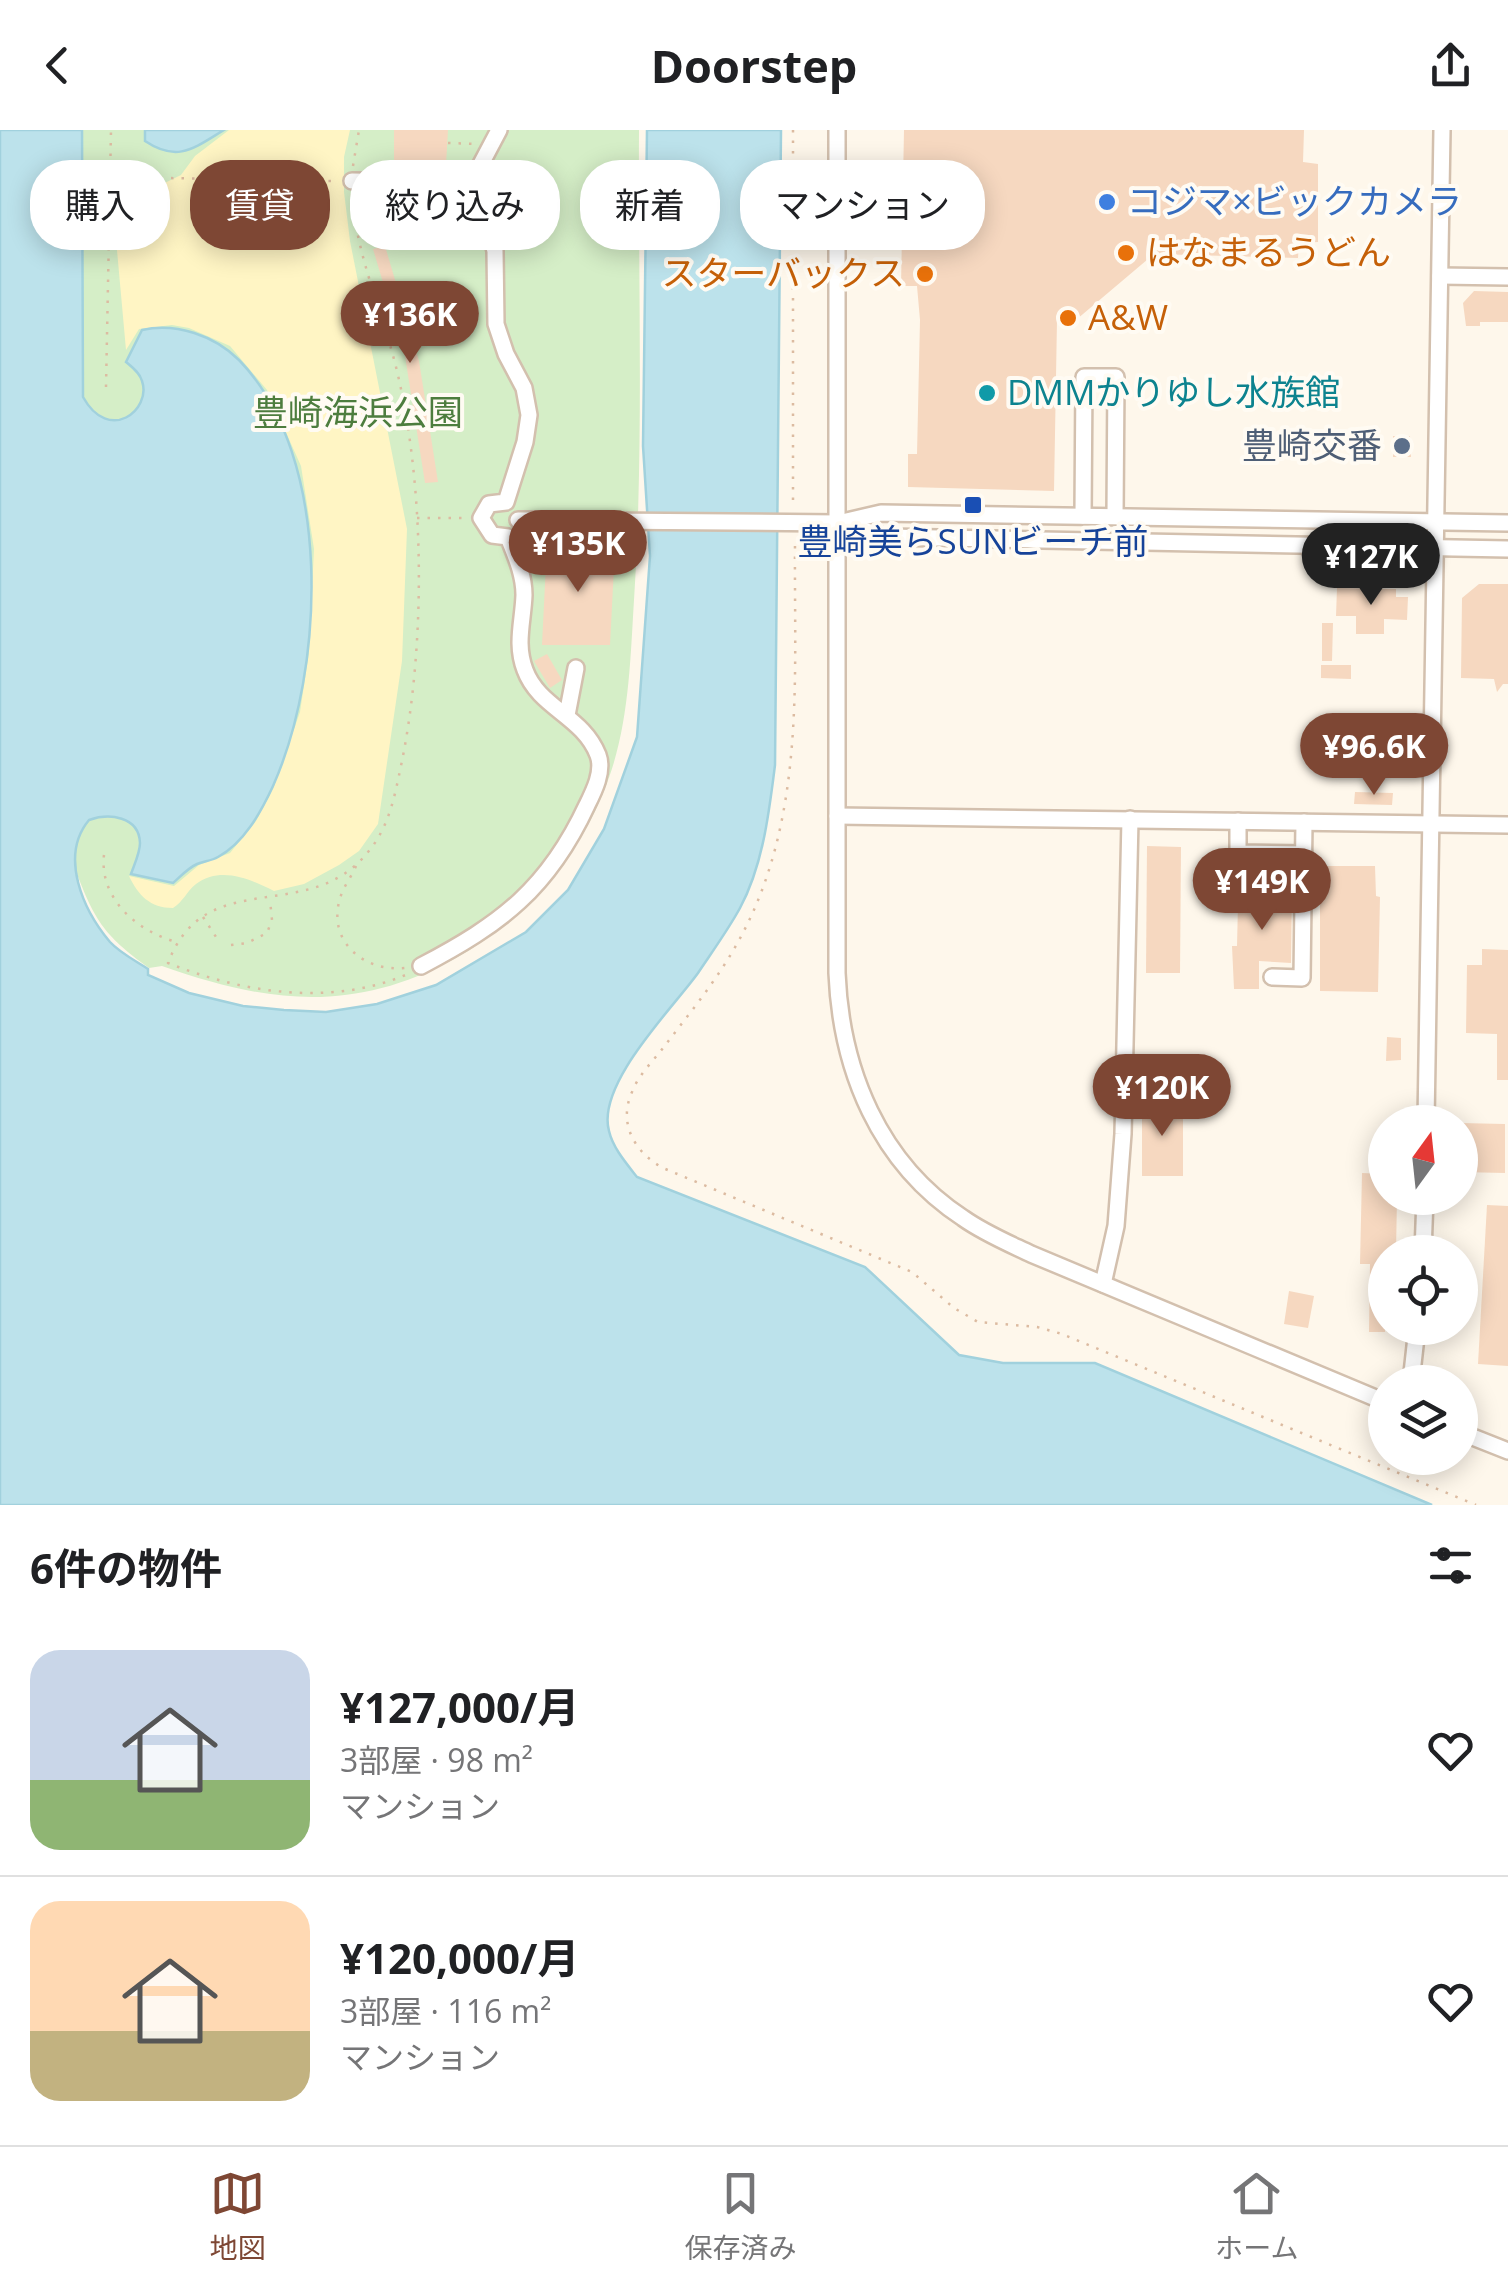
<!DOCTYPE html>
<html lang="ja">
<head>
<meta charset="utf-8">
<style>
  :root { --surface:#fff; --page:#f2f2f2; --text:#202124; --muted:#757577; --line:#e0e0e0; --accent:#7e4734 }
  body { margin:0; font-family:"Open Sans","Noto Sans JP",sans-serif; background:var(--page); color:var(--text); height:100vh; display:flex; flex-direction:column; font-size:38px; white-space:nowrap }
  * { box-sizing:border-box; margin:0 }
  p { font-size:32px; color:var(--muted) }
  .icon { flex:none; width:55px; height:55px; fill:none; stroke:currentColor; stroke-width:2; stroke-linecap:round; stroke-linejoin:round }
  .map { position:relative; height:1375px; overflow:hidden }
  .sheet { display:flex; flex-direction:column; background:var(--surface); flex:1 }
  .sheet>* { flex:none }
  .guide { position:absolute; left:30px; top:30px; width:1000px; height:90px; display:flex; gap:20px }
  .needle { width:65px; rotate:15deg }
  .tools { position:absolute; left:1368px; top:975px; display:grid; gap:20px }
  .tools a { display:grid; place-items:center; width:110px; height:110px; border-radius:50%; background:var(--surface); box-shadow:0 5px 25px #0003; font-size:50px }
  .price { position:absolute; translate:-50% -85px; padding:0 22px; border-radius:35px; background:var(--accent); color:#fff; font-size:32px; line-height:65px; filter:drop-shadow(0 2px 5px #0008) }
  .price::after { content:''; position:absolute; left:50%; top:60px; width:30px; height:22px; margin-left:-15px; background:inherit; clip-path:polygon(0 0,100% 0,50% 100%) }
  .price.current { background:#222; color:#fff }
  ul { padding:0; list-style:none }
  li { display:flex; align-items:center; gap:30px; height:250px; padding:0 30px }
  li+li { border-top:2px solid var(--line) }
  li span { display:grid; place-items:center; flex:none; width:280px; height:200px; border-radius:30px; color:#555 }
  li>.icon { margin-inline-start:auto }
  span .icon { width:120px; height:120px; fill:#fffc; stroke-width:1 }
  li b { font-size:42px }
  h2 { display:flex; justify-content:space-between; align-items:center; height:120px; padding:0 30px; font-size:42px }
  .chip { padding:0 35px; border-radius:40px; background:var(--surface); box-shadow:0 5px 25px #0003; font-size:35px; line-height:90px }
  .chip.current { background:var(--accent); color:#fff }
  header { display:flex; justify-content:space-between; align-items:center; height:130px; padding:0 30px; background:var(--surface); font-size:45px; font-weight:700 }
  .dock { display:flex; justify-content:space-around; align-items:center; height:140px; border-top:2px solid var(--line); background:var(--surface); font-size:28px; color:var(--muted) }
  .dock a { display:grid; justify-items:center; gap:5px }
  .dock .current { color:var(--accent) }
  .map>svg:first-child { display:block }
</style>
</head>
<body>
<header><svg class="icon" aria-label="back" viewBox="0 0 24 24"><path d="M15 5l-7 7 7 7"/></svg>Doorstep<svg class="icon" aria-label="share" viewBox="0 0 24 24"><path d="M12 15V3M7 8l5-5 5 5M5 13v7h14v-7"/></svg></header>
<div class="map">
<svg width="1508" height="1375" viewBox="0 0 1508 1375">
  <rect width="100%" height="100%" fill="#fef7eb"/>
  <!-- green -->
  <path fill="#d5eec7" d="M81,0H639C638,156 644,314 634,470C630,535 629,602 603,663C574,734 521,792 454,829C352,884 267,873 162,836L149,838C102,804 94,789 74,736Z"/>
  <!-- sand -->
  <path fill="#fff5c4" d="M229,0H350L344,27V62L350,111L407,399L402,531L378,694L359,721L339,735L304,754L274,761C250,749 221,736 196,754C187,761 183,772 173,778C150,778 138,765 129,746L174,756L199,735L230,723L256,691L273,659L300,582L309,522L314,419L301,336L267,260L230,216L189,198L172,195L139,199L126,220L115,98L124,78L138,66L181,45L195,26Z"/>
  <!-- water -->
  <g fill="#bce2eb" stroke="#a1d1dd" stroke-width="2.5">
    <path d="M0,0H82L83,267C109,314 152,280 142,251C140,243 132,237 126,232L142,200C176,192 215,206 239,230C334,328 325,539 273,656C261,682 244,713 218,727C211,731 204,731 197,734C188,738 180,747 173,753L131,744C134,735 140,723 140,713C139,686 109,683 89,690C59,726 83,780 110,812C120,823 136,831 148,839V845L189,863L243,876L284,880L326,882L377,874L436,855L526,802L568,760L604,699L637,607L650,426L643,316L647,0H781L775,635C769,683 763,735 740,778C728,800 712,822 698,843C673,878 596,954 609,1001C613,1018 626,1033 637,1047L865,1137L959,1225L1003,1233H1095L1432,1375H0Z"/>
    <path d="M145,0H224C194,18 178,33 145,11Z"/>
  </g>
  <!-- building -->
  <g fill="#f6d8c0">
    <path d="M394,0H448L446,35H394Z"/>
    <path d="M904,0H1304L1303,32L1318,34V112L1299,113L1298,128L1154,124L1070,195L1057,190L1054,361L908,357V324H917L920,190L917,156H901Z"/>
    <path d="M391,69H443V87L426,88V100H391Z"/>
    <path d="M385,116L419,231L438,352L425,353L405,226L373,119Z"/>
    <path d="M1474,161L1508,162V192H1480V196H1466L1463,173Z"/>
    <path d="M1393,306H1410L1411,327H1393Z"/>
    <path d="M547,413L615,417L610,515H542Z"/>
    <path d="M1479,454H1508V554H1503L1497,562L1494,549L1461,548L1462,468Z"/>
    <path d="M1337,458L1396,459V467H1408L1407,490L1384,489V504H1356V486H1336Z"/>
    <path d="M1322,493H1333L1332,531H1322Z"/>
    <path d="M547,524L562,550L550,558L534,531Z"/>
    <path d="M1321,535H1351V549L1321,548Z"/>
    <path d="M1355,662L1393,663L1392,675L1354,674Z"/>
    <path d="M1147,716L1181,717L1180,843H1146Z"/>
    <path d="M1320,736H1375L1376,766L1380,767L1378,862L1320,861Z"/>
    <path d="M1274,755V758L1292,759L1291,833L1259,831V859H1234L1232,816H1237L1238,774L1242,775L1243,760L1246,756Z"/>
    <path d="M1482,819L1508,820V950H1497V904L1466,903L1467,835H1482Z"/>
    <path d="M1387,907L1401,908V930L1386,931Z"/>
    <rect x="1142" y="972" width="41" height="74"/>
    <path d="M1460,993L1505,994V1043L1460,1042Z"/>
    <path d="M1362,1043L1385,1044V1068H1397L1396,1122H1385V1202H1369L1370,1134H1360Z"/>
    <path d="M1487,1075L1508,1076V1236L1478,1234Z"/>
    <path d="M1289,1161L1314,1166L1308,1198L1284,1194Z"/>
  </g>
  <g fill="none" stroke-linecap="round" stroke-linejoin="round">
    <defs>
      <g id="minor">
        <path d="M837,0V843C841,940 879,1033 963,1088C984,1103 1008,1113 1031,1124L1385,1272"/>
        <path d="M352,51L485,53"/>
        <path d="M1440,146L1508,147"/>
        <path d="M1083,386L1084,247H1116L1115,386"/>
        <path d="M518,390H565"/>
        <path d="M602,391L838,393L881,383L1508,393"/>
        <path d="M842,394L887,407L1508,419"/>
        <path d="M567,585L576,538"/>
        <path d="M837,686L1508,695"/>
        <path d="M1238,691V723L1304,724"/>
        <path d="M421,836C501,794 548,759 587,675C594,661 604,641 598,625C583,586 539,578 525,540C515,514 523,492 524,465C524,444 515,425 508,407L492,405L481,388L489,374L506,372L525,312L529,285L524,258L506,224L496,194L495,121L477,53L480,36L499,0"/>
        <path d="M1272,847L1302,848L1304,692"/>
        <path d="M1426,992L1442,0"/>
        <path d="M1423,1122L1425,1068"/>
        <path d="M1103,1154L1116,1096L1123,1004L1130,689"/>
        <path d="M1411,1252L1417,1198"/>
        <path d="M1460,1302L1508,1321"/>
      </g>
    </defs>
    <!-- minor casing -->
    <use href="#minor" stroke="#d3c0ae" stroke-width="20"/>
    <!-- path -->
    <g stroke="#dcbba1" stroke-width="2.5" stroke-dasharray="2.5 8" stroke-linecap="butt">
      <path d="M793,0V377"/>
      <path d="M448,13L477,14"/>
      <path d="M353,36L359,0"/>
      <path d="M108,47L335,51"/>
      <path d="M352,64C356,123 380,176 395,233C425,351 426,511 402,631C395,664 390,696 368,722C308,797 206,733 168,833C243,863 331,877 408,844"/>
      <path d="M106,257L111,0"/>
      <path d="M417,388H464"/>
      <path d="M795,416C794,551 806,690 738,812C717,850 689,884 663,918C652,932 638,946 632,962C618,993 634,1022 663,1038L912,1142L954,1178L978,1192L1037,1197L1062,1204L1476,1375"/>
      <path d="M104,725C99,769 138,802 177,812"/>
      <path d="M356,736C351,748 342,758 339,772C329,814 366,842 405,838"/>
      <path d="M203,787L218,810"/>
      <path d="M231,815L247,813L267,803L272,790L270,770"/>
    </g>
    <!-- minor -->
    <use href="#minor" stroke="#fff" stroke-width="15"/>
  </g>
  <!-- markers -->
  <circle fill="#3f7fe0" stroke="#fffbf3" stroke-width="4" cx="1107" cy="72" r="10"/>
  <g fill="#e8710a" stroke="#fffbf3" stroke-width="4">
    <circle cx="1126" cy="123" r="10"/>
    <circle cx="925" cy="144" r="10"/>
    <circle cx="1068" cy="188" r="10"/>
  </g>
  <circle fill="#0f9aa8" stroke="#fffbf3" stroke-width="4" cx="987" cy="263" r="10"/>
  <circle fill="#5c6f8a" stroke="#fffbf3" stroke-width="4" cx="1402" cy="316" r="10"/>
  <rect fill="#1a4fb4" stroke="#fffbf3" stroke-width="4" x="963" y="365" width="20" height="20" rx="5"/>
  <g text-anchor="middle" stroke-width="8" stroke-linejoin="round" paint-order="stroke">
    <!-- shop labels -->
    <g font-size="35" fill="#366cbe" stroke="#fffbf3" text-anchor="start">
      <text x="1127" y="84">コジマ×ビックカメラ</text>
    </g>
    <!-- food labels -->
    <g font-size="35" fill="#c56008" stroke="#fffbf3" text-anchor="start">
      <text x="1146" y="135">はなまるうどん</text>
      <text x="905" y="156" text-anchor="end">スターバックス</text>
      <text x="1088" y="200">A&amp;W</text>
    </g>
    <!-- culture labels -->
    <g font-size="35" fill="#0d838f" stroke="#fffbf3" text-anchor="start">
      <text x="1007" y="275">DMMかりゆし水族館</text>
    </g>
    <!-- park labels -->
    <g font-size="35" fill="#4d7d3e" stroke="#fffbf3">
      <text x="358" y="295">豊崎海浜公園</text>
    </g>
    <!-- service labels -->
    <g font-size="35" fill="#4e5e75" stroke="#fffbf3" text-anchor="end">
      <text x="1382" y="328">豊崎交番</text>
    </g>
    <!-- transit labels -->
    <g font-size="35" fill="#164399" stroke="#fffbf3">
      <text x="973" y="424">豊崎美らSUNビーチ前</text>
    </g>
  </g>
</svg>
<div class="tools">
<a><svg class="needle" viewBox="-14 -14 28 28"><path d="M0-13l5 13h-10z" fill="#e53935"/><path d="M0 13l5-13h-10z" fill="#757577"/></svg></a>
<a><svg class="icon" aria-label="locate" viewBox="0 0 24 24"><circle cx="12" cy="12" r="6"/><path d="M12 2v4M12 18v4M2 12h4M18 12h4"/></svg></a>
<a><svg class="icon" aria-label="layers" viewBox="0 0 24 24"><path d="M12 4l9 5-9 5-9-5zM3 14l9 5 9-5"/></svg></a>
</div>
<b class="price" style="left:410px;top:236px">¥136K</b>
<b class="price" style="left:578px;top:465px">¥135K</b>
<b class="price current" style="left:1371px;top:478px">¥127K</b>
<b class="price" style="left:1374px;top:668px">¥96.6K</b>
<b class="price" style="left:1262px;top:803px">¥149K</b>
<b class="price" style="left:1162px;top:1009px">¥120K</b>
<div class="guide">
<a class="chip">購入</a>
<a class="chip current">賃貸</a>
<a class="chip">絞り込み</a>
<a class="chip">新着</a>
<a class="chip">マンション</a>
</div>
</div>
<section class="sheet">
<h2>6件の物件<svg class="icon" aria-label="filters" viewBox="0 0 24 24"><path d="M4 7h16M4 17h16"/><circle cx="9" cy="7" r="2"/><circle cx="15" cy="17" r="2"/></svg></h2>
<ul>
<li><span style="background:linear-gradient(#c9d6e8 65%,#8fb573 0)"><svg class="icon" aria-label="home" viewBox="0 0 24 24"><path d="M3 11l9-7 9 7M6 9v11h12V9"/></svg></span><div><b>¥127,000/月</b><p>3部屋 · 98 m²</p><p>マンション</p></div><svg class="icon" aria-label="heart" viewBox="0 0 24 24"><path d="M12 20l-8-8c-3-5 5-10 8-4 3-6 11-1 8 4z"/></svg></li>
<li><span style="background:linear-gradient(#ffd9b3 65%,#c2b280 0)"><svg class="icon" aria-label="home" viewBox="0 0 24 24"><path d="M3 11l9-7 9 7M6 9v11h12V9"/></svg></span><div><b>¥120,000/月</b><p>3部屋 · 116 m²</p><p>マンション</p></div><svg class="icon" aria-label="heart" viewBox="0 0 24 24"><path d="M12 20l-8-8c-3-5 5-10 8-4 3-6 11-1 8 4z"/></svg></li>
</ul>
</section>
<nav class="dock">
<a class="current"><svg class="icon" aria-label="map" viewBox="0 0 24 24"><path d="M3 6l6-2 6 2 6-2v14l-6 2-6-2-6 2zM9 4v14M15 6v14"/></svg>地図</a>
<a><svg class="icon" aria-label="saved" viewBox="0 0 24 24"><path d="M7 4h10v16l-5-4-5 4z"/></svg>保存済み</a>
<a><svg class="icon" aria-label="home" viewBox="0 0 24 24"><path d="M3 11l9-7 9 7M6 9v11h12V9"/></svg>ホーム</a>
</nav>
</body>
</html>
